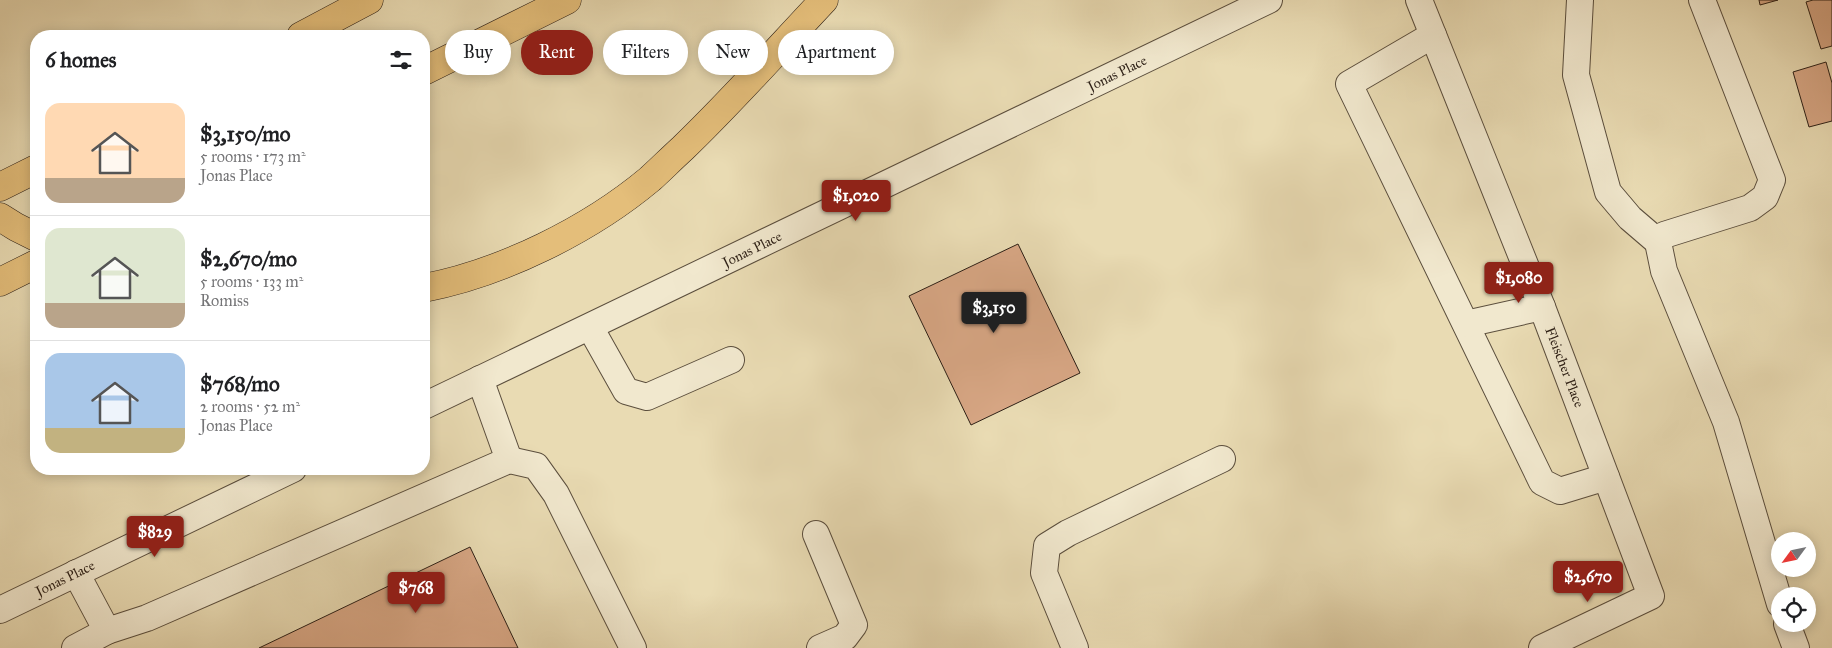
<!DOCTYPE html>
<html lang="en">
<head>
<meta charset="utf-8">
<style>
  :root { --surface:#fff; --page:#f6f6f6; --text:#202124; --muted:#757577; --line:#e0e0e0; --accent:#8f2418 }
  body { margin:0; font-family:"IM FELL Great Primer",serif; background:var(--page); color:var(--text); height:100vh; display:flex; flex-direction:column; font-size:19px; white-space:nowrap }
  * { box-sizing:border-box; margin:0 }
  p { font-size:16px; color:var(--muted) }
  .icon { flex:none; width:28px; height:28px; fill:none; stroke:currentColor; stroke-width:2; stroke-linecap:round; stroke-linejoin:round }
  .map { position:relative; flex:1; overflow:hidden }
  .sheet { position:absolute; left:30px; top:30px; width:400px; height:445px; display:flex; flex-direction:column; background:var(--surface); border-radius:20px; box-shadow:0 2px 12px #0003 }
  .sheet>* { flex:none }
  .top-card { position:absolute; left:445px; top:30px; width:475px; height:45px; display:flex; gap:10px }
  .needle { width:32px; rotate:237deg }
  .controls { position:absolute; left:1771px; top:532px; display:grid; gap:10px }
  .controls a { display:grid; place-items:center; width:45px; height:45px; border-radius:50%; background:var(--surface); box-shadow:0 2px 12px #0003; font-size:25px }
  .price { position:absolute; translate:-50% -42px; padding:0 11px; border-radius:5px; background:var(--accent); color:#fff; font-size:16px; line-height:32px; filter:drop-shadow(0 1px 2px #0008) }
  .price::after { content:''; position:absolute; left:50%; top:30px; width:15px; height:11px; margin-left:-8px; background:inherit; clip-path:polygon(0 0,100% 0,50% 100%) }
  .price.active { background:#222; color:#fff }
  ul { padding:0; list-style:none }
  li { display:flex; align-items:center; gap:15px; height:125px; padding:0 15px }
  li+li { border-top:1px solid var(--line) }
  li span { display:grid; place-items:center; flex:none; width:140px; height:100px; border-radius:15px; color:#555 }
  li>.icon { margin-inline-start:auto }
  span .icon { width:60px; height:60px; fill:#fffc; stroke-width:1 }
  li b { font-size:21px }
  h2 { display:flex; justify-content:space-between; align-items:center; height:60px; padding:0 15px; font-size:21px }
  .tag { padding:0 18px; border-radius:22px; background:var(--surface); box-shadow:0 2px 12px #0003; font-size:18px; line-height:45px }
  .tag.active { background:var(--accent); color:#fff }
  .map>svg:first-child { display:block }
</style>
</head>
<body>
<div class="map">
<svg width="1832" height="648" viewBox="0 0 1832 648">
  <rect width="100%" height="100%" fill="#e9dbb3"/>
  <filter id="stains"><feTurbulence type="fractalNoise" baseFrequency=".004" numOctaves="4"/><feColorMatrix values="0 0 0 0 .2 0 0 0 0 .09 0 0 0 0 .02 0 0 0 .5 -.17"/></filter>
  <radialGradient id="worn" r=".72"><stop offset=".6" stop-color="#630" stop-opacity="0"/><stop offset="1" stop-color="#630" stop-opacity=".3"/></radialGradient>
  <!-- building -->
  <g fill="#d8a785" stroke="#2c1f16">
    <path d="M1759,0H1778L1760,5Z"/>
    <path d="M1813,0H1832V46L1821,49L1806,2Z"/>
    <path d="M1826,62L1832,83V121L1809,127L1793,72Z"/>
    <path d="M1018,244L1080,373L971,425L909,296Z"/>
    <path d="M470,547L518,648H259Z"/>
  </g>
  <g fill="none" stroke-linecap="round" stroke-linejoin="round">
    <defs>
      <g id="minor">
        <path d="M1419,0L1542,307L1651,596L1542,648"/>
        <path d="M1580,0L1576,75L1608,192L1630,218L1658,242"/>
        <path d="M1702,0L1772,180L1765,197L1750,208L1664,235L1658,242L1664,271L1726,422L1780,604"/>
        <path d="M1433,35L1349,84L1542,482L1560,491L1606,477"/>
        <path d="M1466,324L1542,307"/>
        <path d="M590,327L626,391L647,397L731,360"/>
        <path d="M424,406L1269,0"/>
        <path d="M509,460L536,466L556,494L633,648"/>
        <path d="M816,534L854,625L845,637L820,648"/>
        <path d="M76,573L107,631L147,618L509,460L480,379"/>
        <path d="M0,610L293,469"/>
        <path d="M1787,624L1796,648"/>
        <path d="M75,648L107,631"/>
        <path d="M1075,648L1044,573L1047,546L1068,533L1222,459"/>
      </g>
      <g id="highway">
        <path d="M301,36L369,0"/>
        <path d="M424,71L567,0"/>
        <path d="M0,187L36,169"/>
        <path d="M0,217L16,227L36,237"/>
        <path d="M0,282L36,264"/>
        <path d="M424,288C502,273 589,230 650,179C661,169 672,158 683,148C732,101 777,50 824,0"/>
      </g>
    </defs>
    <!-- minor casing -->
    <use href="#minor" stroke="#5b4e3d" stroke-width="28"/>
    <!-- highway casing -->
    <use href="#highway" stroke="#2c1f16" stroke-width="29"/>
    <!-- minor -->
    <use href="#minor" stroke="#f1e8ce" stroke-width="26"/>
    <!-- highway -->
    <use href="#highway" stroke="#e4be7a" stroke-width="28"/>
  </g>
  <g text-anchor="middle" stroke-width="5" stroke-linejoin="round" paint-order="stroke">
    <!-- street labels -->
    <g font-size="14" fill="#2c1f16" stroke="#f1e8ce">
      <text transform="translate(1117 73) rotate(-26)" y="5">Jonas Place</text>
      <text transform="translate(752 249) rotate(-26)" y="5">Jonas Place</text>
      <text transform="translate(1565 367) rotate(69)" y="5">Fleischer Place</text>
      <text transform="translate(65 578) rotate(-26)" y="5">Jonas Place</text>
    </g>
  </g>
  <rect width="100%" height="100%" filter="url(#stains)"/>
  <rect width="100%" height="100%" fill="url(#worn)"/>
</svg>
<div class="controls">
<a><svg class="needle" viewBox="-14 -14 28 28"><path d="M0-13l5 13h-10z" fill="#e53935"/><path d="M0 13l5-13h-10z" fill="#757577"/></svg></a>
<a><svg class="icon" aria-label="locate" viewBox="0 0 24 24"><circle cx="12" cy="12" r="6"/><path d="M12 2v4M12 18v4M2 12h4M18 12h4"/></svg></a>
</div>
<b class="price" style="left:856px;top:222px">$1,020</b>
<b class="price" style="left:1519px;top:304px">$1,080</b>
<b class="price active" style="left:994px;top:334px">$3,150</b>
<b class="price" style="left:155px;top:558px">$829</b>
<b class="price" style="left:1588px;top:603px">$2,670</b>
<b class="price" style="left:416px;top:614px">$768</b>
<div class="top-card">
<a class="tag">Buy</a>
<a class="tag active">Rent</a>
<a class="tag">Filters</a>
<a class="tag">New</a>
<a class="tag">Apartment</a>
</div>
<section class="sheet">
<h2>6 homes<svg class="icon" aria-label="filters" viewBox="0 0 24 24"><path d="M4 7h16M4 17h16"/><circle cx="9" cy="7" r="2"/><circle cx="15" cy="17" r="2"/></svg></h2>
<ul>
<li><span style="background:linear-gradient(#ffd9b3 75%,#b9a48a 0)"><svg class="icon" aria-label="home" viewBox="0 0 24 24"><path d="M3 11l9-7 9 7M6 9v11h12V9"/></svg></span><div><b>$3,150/mo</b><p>5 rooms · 173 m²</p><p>Jonas Place</p></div></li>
<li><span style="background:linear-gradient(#dfe7d0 75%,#b9a48a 0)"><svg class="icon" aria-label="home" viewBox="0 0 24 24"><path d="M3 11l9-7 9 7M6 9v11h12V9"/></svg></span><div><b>$2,670/mo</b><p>5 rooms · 133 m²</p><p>Romiss</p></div></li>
<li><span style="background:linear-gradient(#a9c7e8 75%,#c2b280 0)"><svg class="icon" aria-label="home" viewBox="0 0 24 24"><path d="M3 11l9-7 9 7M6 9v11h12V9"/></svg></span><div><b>$768/mo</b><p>2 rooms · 52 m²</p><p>Jonas Place</p></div></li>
</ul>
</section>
</div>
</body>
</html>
